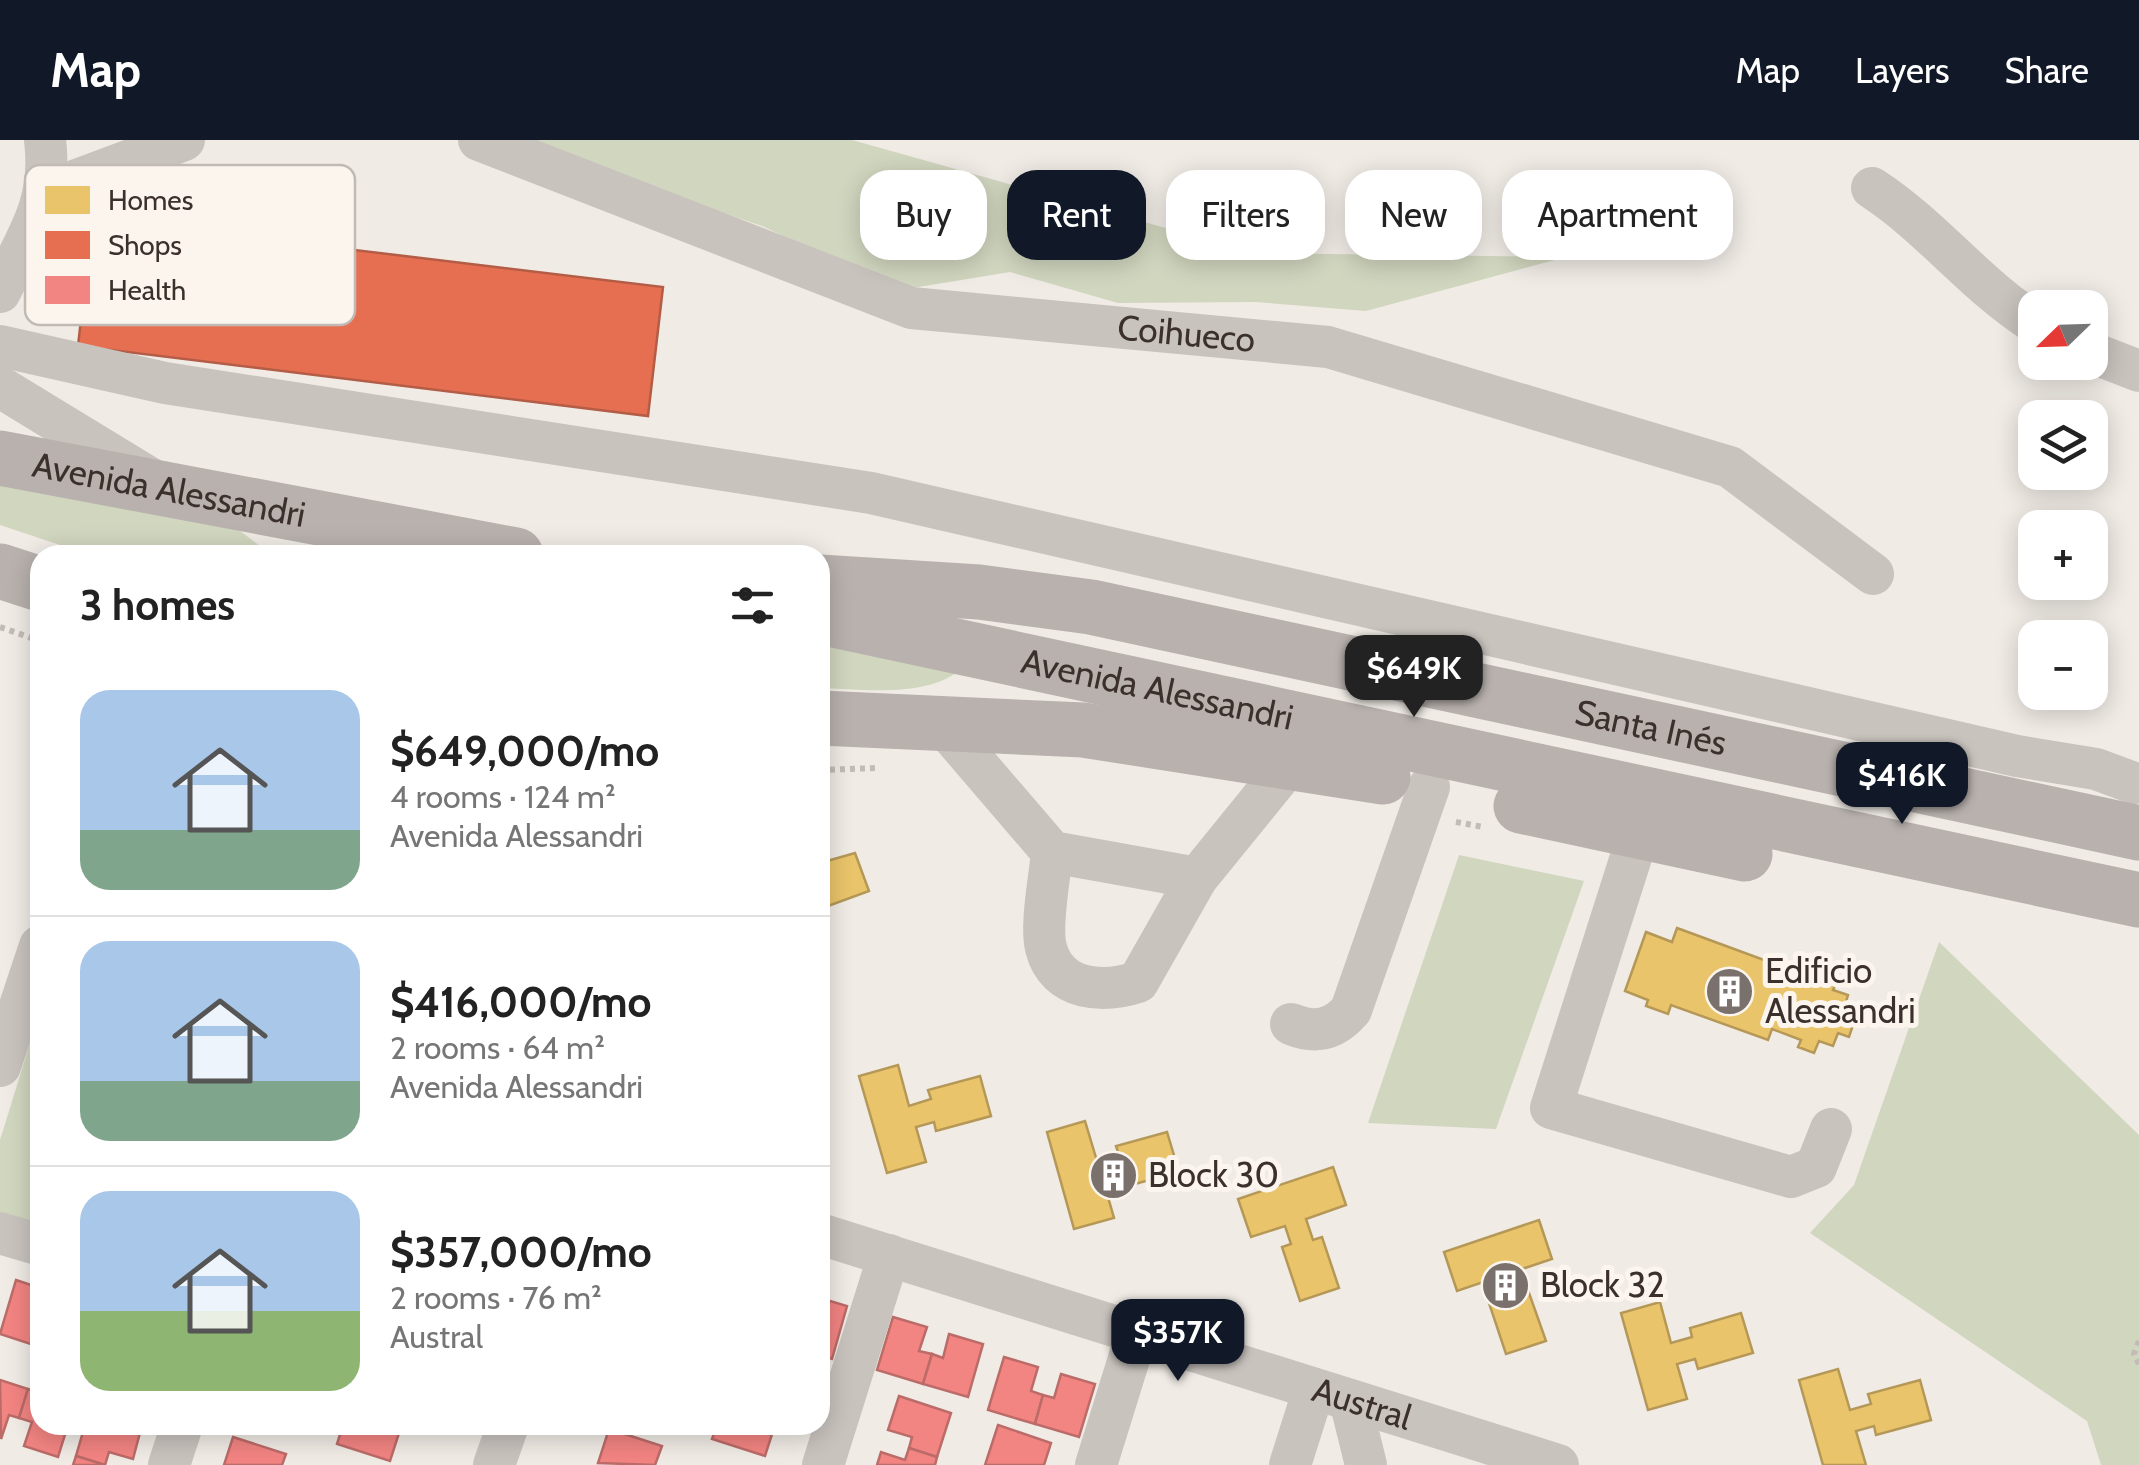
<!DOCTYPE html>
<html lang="en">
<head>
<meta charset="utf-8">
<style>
  :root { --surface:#fff; --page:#f6f6f6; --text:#222; --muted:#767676; --line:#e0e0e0; --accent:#111827 }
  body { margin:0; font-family:Cabin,sans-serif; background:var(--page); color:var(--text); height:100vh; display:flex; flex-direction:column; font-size:38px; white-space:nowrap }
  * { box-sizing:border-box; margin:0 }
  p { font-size:32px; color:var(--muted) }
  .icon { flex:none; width:55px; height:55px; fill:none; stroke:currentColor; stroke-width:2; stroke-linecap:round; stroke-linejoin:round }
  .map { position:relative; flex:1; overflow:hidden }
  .panel { position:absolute; left:30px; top:405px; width:800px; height:890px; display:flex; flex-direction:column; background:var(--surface); border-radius:30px; box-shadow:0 5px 25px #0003 }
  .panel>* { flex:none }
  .top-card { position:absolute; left:860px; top:30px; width:950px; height:90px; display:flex; gap:20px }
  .needle { width:65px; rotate:247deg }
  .controls { position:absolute; left:2018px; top:150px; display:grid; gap:20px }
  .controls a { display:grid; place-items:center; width:90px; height:90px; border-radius:20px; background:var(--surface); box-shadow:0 5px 25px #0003; font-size:50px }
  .price { position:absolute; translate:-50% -85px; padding:0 22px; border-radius:20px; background:var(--accent); color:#fff; font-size:32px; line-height:65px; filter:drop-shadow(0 2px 5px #0008) }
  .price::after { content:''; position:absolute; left:50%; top:60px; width:30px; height:22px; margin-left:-15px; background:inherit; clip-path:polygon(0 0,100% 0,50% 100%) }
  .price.current { background:#222; color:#fff }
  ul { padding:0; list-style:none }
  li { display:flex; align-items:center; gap:30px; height:250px; padding:0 50px }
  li+li { border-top:2px solid var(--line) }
  li span { display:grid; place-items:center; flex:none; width:280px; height:200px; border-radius:30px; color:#555 }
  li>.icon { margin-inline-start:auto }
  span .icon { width:120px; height:120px; fill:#fffc; stroke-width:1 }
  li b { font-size:42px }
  h2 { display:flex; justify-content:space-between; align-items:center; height:120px; padding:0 50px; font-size:42px }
  .chip { padding:0 35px; border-radius:30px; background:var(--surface); box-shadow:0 5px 25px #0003; font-size:35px; line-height:90px }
  .chip.current { background:var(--accent); color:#fff }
  header { display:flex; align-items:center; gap:60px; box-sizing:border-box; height:140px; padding:0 50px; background:var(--accent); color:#fff }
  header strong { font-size:48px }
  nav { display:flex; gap:55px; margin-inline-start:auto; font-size:35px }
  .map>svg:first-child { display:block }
</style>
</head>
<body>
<header>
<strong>Map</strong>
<nav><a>Map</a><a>Layers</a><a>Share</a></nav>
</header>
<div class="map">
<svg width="2139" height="1325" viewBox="0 0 2139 1325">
  <rect width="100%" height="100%" fill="#f0ebe5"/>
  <!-- green -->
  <g fill="#d1d6bf">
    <path d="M508,0H852L1255,113L1566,117L1366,171L1256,162L1118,163L1010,132L900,150L762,86Z"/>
    <path d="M0,334L239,390L265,410L264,415H90L0,385Z"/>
    <path d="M820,493L968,522C936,560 865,549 820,548Z"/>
    <path d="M1459,715L1584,741L1496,989L1368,983Z"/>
    <path d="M1939,802L2139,995V1325H2101L2087,1281L1810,1093L1854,1045Z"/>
    <path d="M40,871V1085L0,1073V1000Z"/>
  </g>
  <!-- homes -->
  <g fill="#e9c46a" stroke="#b59857" stroke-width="2.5">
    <path d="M855,713L869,751L820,769V723Z"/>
    <path d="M1677,788L1835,846L1833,850L1848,855L1845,865L1858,870L1849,897L1838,893L1833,906L1819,901L1814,913L1798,907L1801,900L1772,889L1768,900L1671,865L1668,874L1646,866L1648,860L1625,851L1646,792L1672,802Z"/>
    <path d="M898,925L909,966L931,959L928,950L980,936L991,976L936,991L934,982L916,987L926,1022L887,1033L859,936Z"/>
    <path d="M1085,981L1097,1021L1119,1015L1116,1006L1167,992L1179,1032L1124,1047L1121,1038L1104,1043L1114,1078L1074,1089L1047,992Z"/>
    <path d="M1333,1027L1346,1065L1306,1079L1313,1100L1322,1097L1339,1148L1300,1161L1282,1107L1291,1104L1285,1086L1251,1097L1238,1059Z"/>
    <path d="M1539,1080L1552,1119L1513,1132L1520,1153L1528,1150L1546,1201L1506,1214L1488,1160L1497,1157L1492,1139L1457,1151L1444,1112Z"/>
    <path d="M1660,1162L1671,1203L1692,1197L1690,1188L1741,1173L1753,1213L1698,1229L1695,1219L1677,1224L1687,1259L1648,1270L1621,1173Z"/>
    <path d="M1838,1229L1850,1270L1871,1264L1868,1254L1920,1240L1931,1280L1876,1295L1874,1286L1856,1291L1866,1325H1823L1799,1240Z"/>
  </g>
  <!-- shops -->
  <path fill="#e76f51" stroke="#b35c46" stroke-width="2.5" d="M138,84L663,147L648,276L78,206L89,108L134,113Z"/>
  <!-- health -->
  <g fill="#f28482" stroke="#bb6b68" stroke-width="2.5">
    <path d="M16,1140L40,1148V1207L0,1194Z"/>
    <path d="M820,1158L847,1166L832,1219L820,1215Z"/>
    <path d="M893,1177L927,1187L919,1211L932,1214L923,1244L877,1230Z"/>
    <path d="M949,1194L983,1204L968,1257L923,1244L932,1214L943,1218Z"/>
    <path d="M1004,1217L1038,1227L1031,1251L1043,1255L1035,1284L988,1270Z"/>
    <path d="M1061,1234L1095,1244L1079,1297L1035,1284L1043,1255L1054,1258Z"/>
    <path d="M0,1240L28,1249L19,1278L9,1275L1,1299Z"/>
    <path d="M28,1249L40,1253V1285H68L58,1317L24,1306L32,1282L19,1278Z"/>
    <path d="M899,1256L951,1273L937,1317L909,1308L912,1297L888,1290Z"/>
    <path d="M85,1285H142L133,1319L109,1312L105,1325L76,1316Z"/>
    <path d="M343,1285L401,1287L390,1321L337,1304Z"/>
    <path d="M717,1285H775L765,1316L712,1299Z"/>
    <path d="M998,1285L1051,1303L1044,1325H985Z"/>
    <path d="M609,1289L662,1306L655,1325L598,1323Z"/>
    <path d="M233,1297L286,1314L282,1325H224Z"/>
    <path d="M909,1308L937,1317L935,1325H877L881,1312L905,1320Z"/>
    <path d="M76,1316L105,1325H73Z"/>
  </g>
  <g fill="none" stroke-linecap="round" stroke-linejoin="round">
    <!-- path -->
    <g stroke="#c2bbb6" stroke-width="6" stroke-dasharray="5 5" stroke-linecap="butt">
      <path d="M0,487L40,501"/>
      <path d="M820,630L878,628"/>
      <path d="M1456,682L1483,687"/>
      <path d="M2139,1201L2134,1214L2139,1224"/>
    </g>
    <!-- minor -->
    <g stroke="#c9c3be" stroke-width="42">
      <path id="s1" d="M479,0L911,168L1328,207L1730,327L1873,434"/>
      <path d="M1872,48C1932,87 1975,145 2035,183"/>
      <path d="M45,52L184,0"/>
      <path d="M0,152C26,98 53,64 45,0"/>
      <path d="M0,206L165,243L871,353L2017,616L2096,629L2134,643"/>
      <path d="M2090,212L2139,231"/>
      <path d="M0,247L151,339"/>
      <path d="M943,585L1052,712L1197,738L1292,621"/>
      <path d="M1639,692L1551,968L1791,1037L1816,1027L1831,989"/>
      <path d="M1052,712C1050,736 1040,786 1046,808C1057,852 1104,853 1138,842L1197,738"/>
      <path d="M1291,884C1315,894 1334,890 1351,870L1429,647"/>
      <path d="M0,926L40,806"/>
      <path d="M0,1093L40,1105"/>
      <path id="s2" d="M820,1094L1558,1325"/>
      <path d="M1350,1260L1366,1325"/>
      <path d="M169,1325L182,1285"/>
      <path d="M494,1325L508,1285"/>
      <path d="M823,1325L889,1115"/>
      <path d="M1096,1325L1137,1193"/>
      <path d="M1290,1325L1314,1249"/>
    </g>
    <!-- major -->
    <g stroke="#b8b1ad" stroke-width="55">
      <path id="s3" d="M0,318L516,415"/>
      <path d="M0,431L40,444"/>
      <path id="s4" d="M820,442L979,452L1091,467L2139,693"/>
      <path id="s5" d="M820,477L2139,760"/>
      <path d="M820,578L1083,590L1383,637"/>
      <path d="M1521,666L1745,714"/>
    </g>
  </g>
  <!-- icons -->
  <defs>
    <symbol id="building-disc" viewBox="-11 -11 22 22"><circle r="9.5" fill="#7a716c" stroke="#fbf5ee"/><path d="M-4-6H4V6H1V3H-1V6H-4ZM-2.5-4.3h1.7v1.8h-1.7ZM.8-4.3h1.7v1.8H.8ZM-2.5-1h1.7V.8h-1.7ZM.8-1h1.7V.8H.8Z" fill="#fff"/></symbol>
  </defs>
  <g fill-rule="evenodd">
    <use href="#building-disc" x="1702" y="824" width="55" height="55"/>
    <use href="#building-disc" x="1086" y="1008" width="55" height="55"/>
    <use href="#building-disc" x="1478" y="1118" width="55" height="55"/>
  </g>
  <g text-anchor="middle" stroke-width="10" stroke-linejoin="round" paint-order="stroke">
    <!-- street labels -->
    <g font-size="35" fill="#3b302b" stroke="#fbf5ee">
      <text dy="12" stroke="none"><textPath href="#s1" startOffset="740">Coihueco</textPath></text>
      <text dy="12" stroke="none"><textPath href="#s3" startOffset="172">Avenida Alessandri</textPath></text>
      <text dy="12" stroke="none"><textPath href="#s5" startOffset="345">Avenida Alessandri</textPath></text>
      <text dy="12" stroke="none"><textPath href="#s4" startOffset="845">Santa Inés</textPath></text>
      <text dy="12" stroke="none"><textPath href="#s2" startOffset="568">Austral</textPath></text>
    </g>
    <!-- poi labels -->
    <g font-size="35" fill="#3b302b" stroke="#fbf5ee" text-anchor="start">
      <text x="1765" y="843">Edificio<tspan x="1765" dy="40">Alessandri</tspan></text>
      <text x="1148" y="1047">Block 30</text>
      <text x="1540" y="1157">Block 32</text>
    </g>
  </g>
  <!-- legend -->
  <rect x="25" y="25" width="330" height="160" rx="15" fill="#fbf5ee" stroke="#c1bab4" stroke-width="2.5"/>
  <rect x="45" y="46" width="45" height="28" fill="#e9c46a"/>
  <rect x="45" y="91" width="45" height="28" fill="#e76f51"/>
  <rect x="45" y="136" width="45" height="28" fill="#f28482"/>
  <g font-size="28" fill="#3b302b">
    <text x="108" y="70">Homes</text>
    <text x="108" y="115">Shops</text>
    <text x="108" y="160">Health</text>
  </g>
</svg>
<div class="controls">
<a><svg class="needle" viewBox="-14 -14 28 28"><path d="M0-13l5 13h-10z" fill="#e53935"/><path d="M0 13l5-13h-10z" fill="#767676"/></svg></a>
<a><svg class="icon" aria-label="layers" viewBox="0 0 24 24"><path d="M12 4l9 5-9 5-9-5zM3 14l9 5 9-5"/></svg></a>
<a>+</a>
<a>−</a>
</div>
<b class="price current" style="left:1414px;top:580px">$649K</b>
<b class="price" style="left:1902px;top:687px">$416K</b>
<b class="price" style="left:1178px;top:1244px">$357K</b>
<div class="top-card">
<a class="chip">Buy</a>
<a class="chip current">Rent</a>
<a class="chip">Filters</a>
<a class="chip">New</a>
<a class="chip">Apartment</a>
</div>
<section class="panel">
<h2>3 homes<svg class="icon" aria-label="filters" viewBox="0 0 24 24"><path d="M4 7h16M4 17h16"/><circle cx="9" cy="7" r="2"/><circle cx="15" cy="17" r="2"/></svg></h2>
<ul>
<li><span style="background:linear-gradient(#a9c7e8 70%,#7fa58c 0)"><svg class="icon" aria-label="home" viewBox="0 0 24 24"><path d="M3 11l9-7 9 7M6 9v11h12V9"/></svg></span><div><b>$649,000/mo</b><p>4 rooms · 124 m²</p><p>Avenida Alessandri</p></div></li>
<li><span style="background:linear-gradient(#a9c7e8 70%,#7fa58c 0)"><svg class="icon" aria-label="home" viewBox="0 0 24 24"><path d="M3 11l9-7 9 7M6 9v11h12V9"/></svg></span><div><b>$416,000/mo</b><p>2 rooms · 64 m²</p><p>Avenida Alessandri</p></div></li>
<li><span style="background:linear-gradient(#a9c7e8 60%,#8fb573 0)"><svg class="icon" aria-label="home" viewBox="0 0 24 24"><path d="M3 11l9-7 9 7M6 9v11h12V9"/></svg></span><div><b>$357,000/mo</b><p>2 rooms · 76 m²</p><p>Austral</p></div></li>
</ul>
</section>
</div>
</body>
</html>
